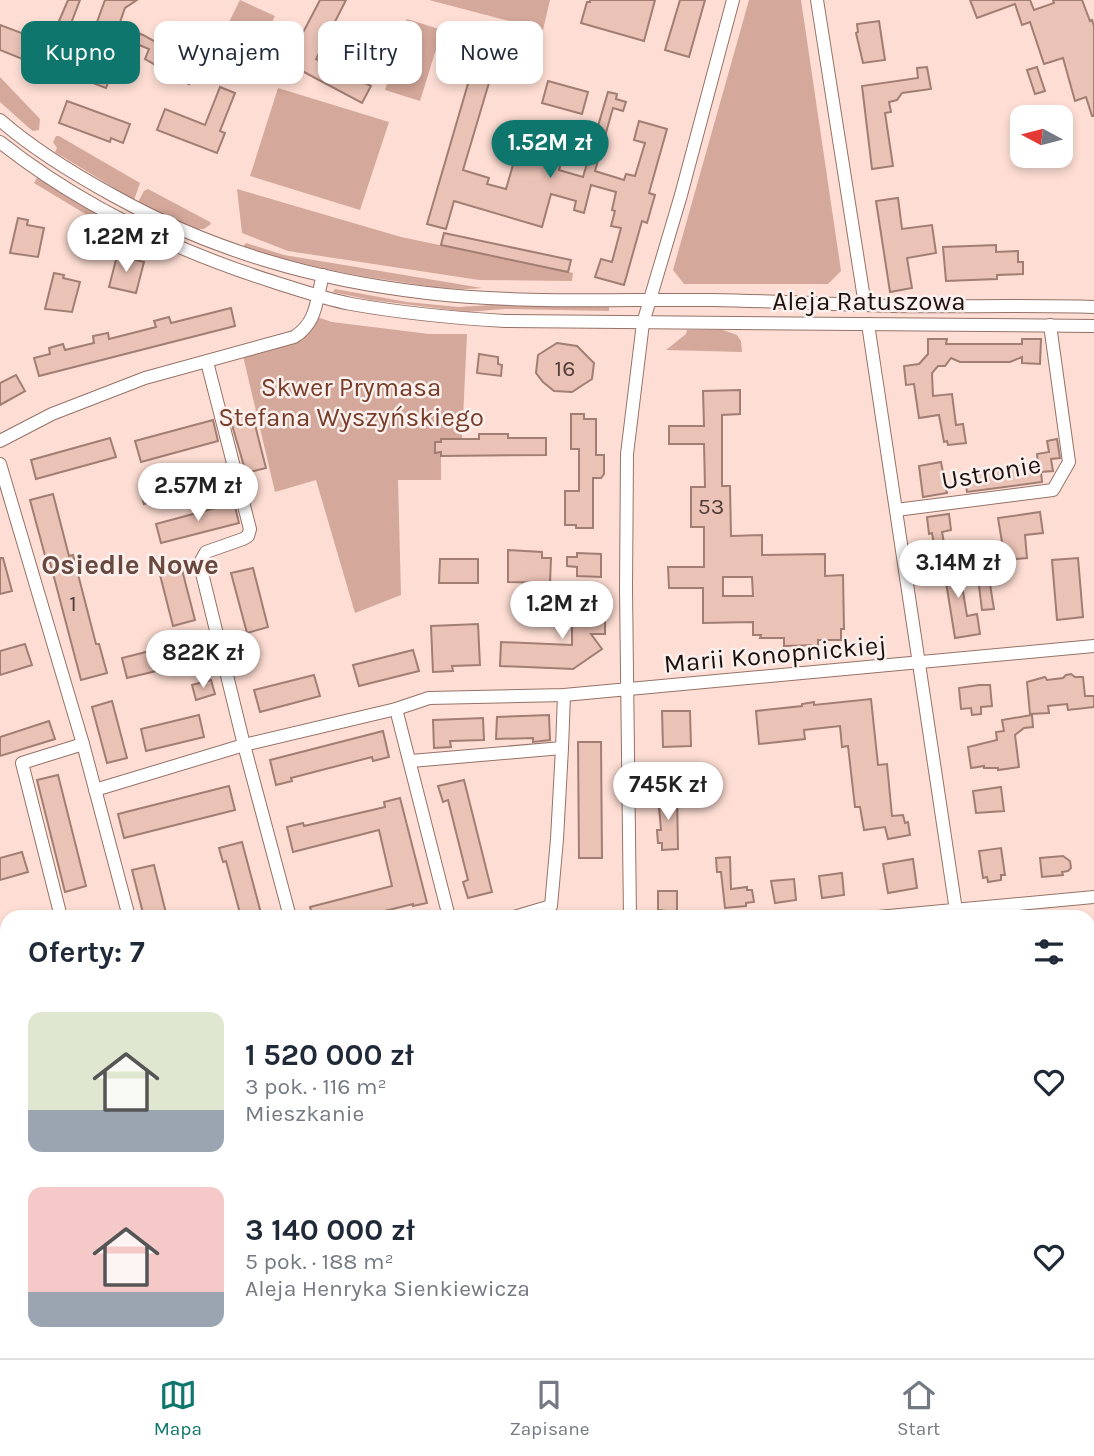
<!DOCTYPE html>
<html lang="pl">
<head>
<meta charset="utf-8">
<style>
  :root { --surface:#fff; --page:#f2f2f3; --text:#1f2937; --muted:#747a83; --line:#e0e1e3; --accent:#0f766e }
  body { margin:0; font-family:Karla,sans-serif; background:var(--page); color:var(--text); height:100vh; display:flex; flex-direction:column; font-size:26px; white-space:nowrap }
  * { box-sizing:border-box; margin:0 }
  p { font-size:23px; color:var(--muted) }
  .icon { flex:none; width:38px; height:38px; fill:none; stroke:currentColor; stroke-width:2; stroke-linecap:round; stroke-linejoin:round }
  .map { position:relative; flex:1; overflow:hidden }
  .details { position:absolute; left:0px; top:910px; width:1096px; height:448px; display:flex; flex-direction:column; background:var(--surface); border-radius:21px 21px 0 0; box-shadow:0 4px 10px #0003 }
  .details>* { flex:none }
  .banner { position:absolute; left:21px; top:21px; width:700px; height:63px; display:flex; gap:14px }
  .needle { width:46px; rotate:277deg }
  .controls { position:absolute; left:1010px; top:105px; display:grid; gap:14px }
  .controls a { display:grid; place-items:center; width:63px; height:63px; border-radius:14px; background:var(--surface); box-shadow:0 4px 10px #0003; font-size:35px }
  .price { position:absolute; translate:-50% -60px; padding:0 16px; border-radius:24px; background:#fff; color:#222; font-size:23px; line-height:46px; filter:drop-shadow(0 2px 4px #0008) }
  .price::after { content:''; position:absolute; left:50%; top:42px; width:21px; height:16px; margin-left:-10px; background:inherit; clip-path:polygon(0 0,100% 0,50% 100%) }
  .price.active { background:var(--accent); color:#fff }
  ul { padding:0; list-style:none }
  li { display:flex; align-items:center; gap:21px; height:175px; padding:0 28px }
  li span { display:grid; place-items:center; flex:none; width:196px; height:140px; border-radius:14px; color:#555 }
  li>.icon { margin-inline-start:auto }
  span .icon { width:84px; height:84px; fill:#fffc; stroke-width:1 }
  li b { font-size:30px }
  h2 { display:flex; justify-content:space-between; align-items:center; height:84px; padding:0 28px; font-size:30px }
  .chip { padding:0 24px; border-radius:14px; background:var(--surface); box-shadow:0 4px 10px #0003; font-size:24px; line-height:63px }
  .chip.active { background:var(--accent); color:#fff }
  .tab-bar { display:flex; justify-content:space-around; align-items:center; height:98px; border-top:2px solid var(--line); background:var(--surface); font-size:19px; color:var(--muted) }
  .tab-bar a { display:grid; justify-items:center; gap:4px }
  .tab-bar .active { color:var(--accent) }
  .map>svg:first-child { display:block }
</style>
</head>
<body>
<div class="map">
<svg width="1094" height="1358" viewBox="0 0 1094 1358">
  <rect width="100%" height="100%" fill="#feded4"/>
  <!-- green -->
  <g fill="#d4a89a">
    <path d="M240,0L275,16L253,61L219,42Z"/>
    <path d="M429,0H550L543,30Z"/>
    <path d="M749,0H801L841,271L828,284H684L673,270Z"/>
    <path d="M407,19L442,30L420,101L385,90Z"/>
    <path d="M0,77L40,119L39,130L33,131L29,128L0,102Z"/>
    <path d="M278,88L389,122L360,210L250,176Z"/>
    <path d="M56,136H59L140,183L134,200L55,152L57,148L53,142Z"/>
    <path d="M38,176L121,226L117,233L34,183Z"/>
    <path d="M148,189L210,222L211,224L204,229H195L138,202L144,191Z"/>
    <path d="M237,189L401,237L573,273L572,281L479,280L288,251L242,233Z"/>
    <path d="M246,243L284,255L482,288C455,291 428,286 401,282C348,275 294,263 243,247Z"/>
    <path d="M335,289L407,302L458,307L508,304L609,306V311L504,309L468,312L371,300L337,293L333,292Z"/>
    <path d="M317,317L332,322L429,334H467L462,439H441V442H435V453L441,452V480H398L401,595L355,613L316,480L275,492L243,356L294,342Z"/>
    <path d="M687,330H723L737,335L741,341L742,352L666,350L686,334Z"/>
    <path d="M1094,1112V1358H1044L1043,1351H1088V1113Z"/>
  </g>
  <!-- building -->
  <g fill="#eac2b6" stroke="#a17d72" stroke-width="2" fill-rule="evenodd">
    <path d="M68,0H80L70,26L59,21Z"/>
    <path d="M105,0H137L125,8L119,25L143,35L198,66L189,84L145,59L149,49L125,39L106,88L85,80L104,29L96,25Z"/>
    <path d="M320,0H346L316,59L371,86L362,103L287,63Z"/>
    <path d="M590,0H655L644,41L581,23L587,2H590Z"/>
    <path d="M680,0H705L689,57L665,50Z"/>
    <path d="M970,0H1030L1034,10L1054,3L1053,0H1082L1090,21L1092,20L1094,26V116H1092L1086,97L1075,101L1063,58L1044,64L1030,22L1022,25L1015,4L977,18Z"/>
    <path d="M879,21L885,60L863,63L856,33L858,32L857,24Z"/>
    <path d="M0,25L56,46L49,65L38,62L37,65L0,50Z"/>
    <path d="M927,67L931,89L902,93L897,100L889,102L891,112L885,113L893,166L872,169L862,86L918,78L917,68Z"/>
    <path d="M1037,67L1045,91L1035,94L1027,70Z"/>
    <path d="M472,70L491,76L463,170L489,178L487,184L506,189L515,158L535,162L544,131L568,137L559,170L583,177L608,92L617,94L616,99L626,102L623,111L613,108L595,171L624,180L626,174L635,176L645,143L634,140L639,121L667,129L649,193L655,195L647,223L642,221L624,285L595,277L601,259L612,262L621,228L611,226L615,211L612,210L616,192L591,185L584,213L574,210L576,201L551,194L542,227L454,201L446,229L427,224Z"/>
    <path d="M548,81L588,92L582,114L542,103Z"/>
    <path d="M220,87L235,93L220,131L225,133L217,153L157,130L165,109L205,125Z"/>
    <path d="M67,101L130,124L123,143L111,138L110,142L59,123Z"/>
    <path d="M898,198L902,229L932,225L936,253L907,258L912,288L890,292L876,201Z"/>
    <path d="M18,218L28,220L27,225L44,228L38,257L10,253Z"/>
    <path d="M444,233L571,260L568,272L441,245Z"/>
    <path d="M996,245V252L1018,251V262H1023V274L997,275V279L946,281L943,247Z"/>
    <path d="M118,252L129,255L128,258L144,262L136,293L109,287Z"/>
    <path d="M54,273L64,275L63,278L80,282L72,312L45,309Z"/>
    <path d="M231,308L235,326L39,376L34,358L50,354L49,348L63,344L65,350L94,343L93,336L108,333L109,339L156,327L154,321L169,317L171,323Z"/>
    <path d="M928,339H947L946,344H1022V339H1041L1040,364L1022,363V357L1010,362H960L951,358L945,366H938L932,373L933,396L952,394L956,425L963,424L966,443L948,445L947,441L944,442L939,415L919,418L914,384L906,385L904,366L919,364L928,354Z"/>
    <path d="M557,343L577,346L594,363L592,379L572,392L554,391L543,382L536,373L538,355Z"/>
    <path d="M479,354L498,357V364L502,365L501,376L477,373Z"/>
    <path d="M16,375L25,391L0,405V383Z"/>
    <path d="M740,390V414L722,415V486H730L731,536L762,535V555L825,554V576L843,575L844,629H841V640H818V645L784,646V638H760L761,635H753V622L703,623V588H669L668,567H704V527H691V487H705L704,444H669V426H704L703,391ZM723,577H752L753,596H723Z"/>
    <path d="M252,413L266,468L246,473L230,418Z"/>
    <path d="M571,414H584V419H596V455H604V474L601,478H593V528H576V525H565V491H579V449H571Z"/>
    <path d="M213,420L218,441L141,462L135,441Z"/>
    <path d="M479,434H508V438H546V455L441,456V452L435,453V442H441V439H479Z"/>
    <path d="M110,438L116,457L36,479L31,460Z"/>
    <path d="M1057,439L1060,458L1051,459L1053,471L1041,472L1042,482L967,492L964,474L1038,463L1037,454L1049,452L1047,441Z"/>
    <path d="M941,462L947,493L923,497L919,466Z"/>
    <path d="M159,481L163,498L144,504L139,487Z"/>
    <path d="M53,494L69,556L73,555L96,644H99L107,673L81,680L50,562L47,563L30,500Z"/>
    <path d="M234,503L239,523L161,543L156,524Z"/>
    <path d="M1040,512L1043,533L1025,535L1027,558L1005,560L998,518Z"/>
    <path d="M949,514L951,530L942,532L944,543L934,545L932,533L929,534L927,517Z"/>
    <path d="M508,550L542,552V558H551L550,583L508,582Z"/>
    <path d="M577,553L601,554V577L577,576V567L567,566V557H577Z"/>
    <path d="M985,553L994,609L982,610L975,554Z"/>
    <path d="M957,555L967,616L977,614L980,634L955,638L942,557Z"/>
    <path d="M0,558H3L12,591L0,594Z"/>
    <path d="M1078,558L1083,617L1057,620L1052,560Z"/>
    <path d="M440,559H478V583H439Z"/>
    <path d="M180,562L195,620L173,626L158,567Z"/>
    <path d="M253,568L268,627L247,633L231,573Z"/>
    <path d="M572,599H605V634H591L602,649L573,669L500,666L501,642L572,645Z"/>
    <path d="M478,624L480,665L452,666L453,671L433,672L431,626Z"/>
    <path d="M194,640L198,654L184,658L186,664L127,678L122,658Z"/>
    <path d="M25,644L32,665L0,675V651Z"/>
    <path d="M413,650L419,671L359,686L353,665Z"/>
    <path d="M1071,674L1075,677H1083L1085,696H1094V707L1068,710L1067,704L1048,706L1049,713L1030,714L1027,682L1045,677L1047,680L1063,678L1066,675Z"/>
    <path d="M314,675L320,696L260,712L254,690Z"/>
    <path d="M211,680L215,694L196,700L192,685Z"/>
    <path d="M979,685H990L992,706L981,707V714L972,715L971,708L961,709L959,688Z"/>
    <path d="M871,699L878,765L887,764L892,816L903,815L905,823L908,822L910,835L888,839L885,827L864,830L860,807H855L848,746L842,747L840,726L804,730L805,739L759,744L756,711L802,706V704L814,702V705Z"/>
    <path d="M112,701L127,758L107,763L92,707Z"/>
    <path d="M662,711H690L691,746L663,747Z"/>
    <path d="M199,715L204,737L146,751L141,729Z"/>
    <path d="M549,715L550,740L533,742V738L496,739L497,717Z"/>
    <path d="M1032,715L1033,727L1024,728L1015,735L1019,767L998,770V768H984V766L971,768L968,747L997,740L996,732L1004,731L1002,720Z"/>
    <path d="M483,718L484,740L450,741L451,747L434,748L433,720Z"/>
    <path d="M49,721L55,739L0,756V737Z"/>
    <path d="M383,731L389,757L373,761L372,757L291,778L292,781L276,785L270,760Z"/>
    <path d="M578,742H601L602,858H579Z"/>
    <path d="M58,775L86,886L65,892L37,780Z"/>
    <path d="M464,780L492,892L468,898L463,882L468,880L448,800L443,802L438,786Z"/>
    <path d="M229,786L235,810L124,838L118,814Z"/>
    <path d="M1001,787L1004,811L976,813L973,791Z"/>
    <path d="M677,794L678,849L662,850V843H658L657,830H661L658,795Z"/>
    <path d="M400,798L427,903L413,906V904L360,917H313L310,907L392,886L379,830L293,852L287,827L303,823L304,826L385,807L384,802Z"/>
    <path d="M242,842L262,917H241L226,861L223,862L219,848Z"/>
    <path d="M1001,848L1005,875H1001V880L988,882L987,877L983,878L979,851Z"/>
    <path d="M22,852L28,872L0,880V858Z"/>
    <path d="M1063,856L1070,861L1071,868L1068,871L1062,872L1063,875L1042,877L1040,858Z"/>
    <path d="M730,857L731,889L747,887V890H752L754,902L746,903V906L725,908L721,872H717L716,858Z"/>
    <path d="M913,859L917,888L888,893L883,864Z"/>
    <path d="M154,865L167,917H144L132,870Z"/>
    <path d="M842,873L844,895L822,898L819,876Z"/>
    <path d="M794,879L796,900L775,903L771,881Z"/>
    <path d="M658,891H677V912L658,910Z"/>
  </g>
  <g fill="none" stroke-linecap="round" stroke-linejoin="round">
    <defs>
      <g id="minor">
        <path d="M817,0L865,305"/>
        <path d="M0,120C34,150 74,174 114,196C212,251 315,280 427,293C521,304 618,299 712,300C771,301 830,304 889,306C957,307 1026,305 1094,307"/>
        <path d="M0,142C81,206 176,251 274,282C299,290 325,299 351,304C402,313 453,318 505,321L1094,326"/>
        <path d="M868,324L957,917"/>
        <path d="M207,362L250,529L248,536L243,539L206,552L201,561V569L244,745L290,917"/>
        <path d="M0,441L52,414L145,378L294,337C318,322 316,299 323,275"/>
        <path d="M0,464L83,744L129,917"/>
        <path d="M896,510L1053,490L1069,462L1050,325"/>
        <path d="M396,709L449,917"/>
        <path d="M411,761L562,748L564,695"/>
        <path d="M95,790L244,745L396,709L429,698L564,695L1094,646"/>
        <path d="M61,917L22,763L83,744"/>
        <path d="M514,917L551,906L557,839L562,748"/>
        <path d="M630,917L626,589L627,454L643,323L681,195L733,0"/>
        <path d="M878,917L1094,897"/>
        <path d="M1088,1105L1094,1104"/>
        <path d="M0,1155L7,1150"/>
        <path d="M186,1351L194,1358"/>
        <path d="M319,1351V1358"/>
        <path d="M634,1351L635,1358"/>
      </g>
    </defs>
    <!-- minor casing -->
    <use href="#minor" stroke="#967267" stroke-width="14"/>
    <!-- minor -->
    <use href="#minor" stroke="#fff" stroke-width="12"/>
  </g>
  <g text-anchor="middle" stroke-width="5" stroke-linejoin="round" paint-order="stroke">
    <!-- number labels -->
    <g font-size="23" fill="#513d37">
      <text x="565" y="376">16</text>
      <text x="711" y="514">53</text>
      <text x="73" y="611">1</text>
    </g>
    <!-- street labels -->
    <g font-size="26" fill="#1e110d" stroke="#faf1ef">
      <text x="869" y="310">Aleja Ratuszowa</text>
      <text transform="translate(991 472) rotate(-10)" y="9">Ustronie</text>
      <text transform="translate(775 654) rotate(-5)" y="9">Marii Konopnickiej</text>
    </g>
    <!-- park labels -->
    <g font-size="26" fill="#783c29" stroke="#faf1ef">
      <text x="351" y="396">Skwer Prymasa<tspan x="351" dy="30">Stefana Wyszyńskiego</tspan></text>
    </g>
    <!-- neighbourhood labels -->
    <g font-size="28" font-weight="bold" fill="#69483e" stroke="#faf1ef">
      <text x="130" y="574">Osiedle Nowe</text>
    </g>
  </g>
</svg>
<div class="controls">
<a><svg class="needle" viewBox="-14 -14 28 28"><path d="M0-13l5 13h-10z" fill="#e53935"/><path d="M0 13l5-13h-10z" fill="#747a83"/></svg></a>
</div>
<b class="price active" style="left:550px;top:180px">1.52M zł</b>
<b class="price" style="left:126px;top:274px">1.22M zł</b>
<b class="price" style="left:198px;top:523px">2.57M zł</b>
<b class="price" style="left:958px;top:600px">3.14M zł</b>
<b class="price" style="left:562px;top:641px">1.2M zł</b>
<b class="price" style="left:203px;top:690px">822K zł</b>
<b class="price" style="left:668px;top:822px">745K zł</b>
<div class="banner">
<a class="chip active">Kupno</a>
<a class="chip">Wynajem</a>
<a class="chip">Filtry</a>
<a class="chip">Nowe</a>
</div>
<section class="details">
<h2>Oferty: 7<svg class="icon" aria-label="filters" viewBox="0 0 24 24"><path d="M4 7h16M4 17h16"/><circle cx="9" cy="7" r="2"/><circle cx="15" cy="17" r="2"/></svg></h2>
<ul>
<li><span style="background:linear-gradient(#dfe7d0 70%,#9aa5b1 0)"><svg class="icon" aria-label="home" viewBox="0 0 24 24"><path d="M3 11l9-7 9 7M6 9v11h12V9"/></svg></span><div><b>1 520 000 zł</b><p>3 pok. · 116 m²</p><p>Mieszkanie</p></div><svg class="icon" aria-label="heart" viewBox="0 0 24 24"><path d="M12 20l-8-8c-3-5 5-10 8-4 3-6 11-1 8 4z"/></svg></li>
<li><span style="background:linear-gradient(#f6c9c9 75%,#9aa5b1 0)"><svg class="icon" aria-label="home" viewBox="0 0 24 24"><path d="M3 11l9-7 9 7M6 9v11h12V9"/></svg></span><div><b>3 140 000 zł</b><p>5 pok. · 188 m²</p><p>Aleja Henryka Sienkiewicza</p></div><svg class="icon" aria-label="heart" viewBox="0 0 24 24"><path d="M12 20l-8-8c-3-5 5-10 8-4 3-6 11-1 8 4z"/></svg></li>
</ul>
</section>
</div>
<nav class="tab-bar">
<a class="active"><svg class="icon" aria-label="map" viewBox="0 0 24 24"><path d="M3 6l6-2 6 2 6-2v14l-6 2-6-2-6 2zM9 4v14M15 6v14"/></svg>Mapa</a>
<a><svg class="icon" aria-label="saved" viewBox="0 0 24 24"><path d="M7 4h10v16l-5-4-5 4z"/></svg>Zapisane</a>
<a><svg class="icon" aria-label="home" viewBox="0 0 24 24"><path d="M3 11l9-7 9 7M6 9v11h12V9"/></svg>Start</a>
</nav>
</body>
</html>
